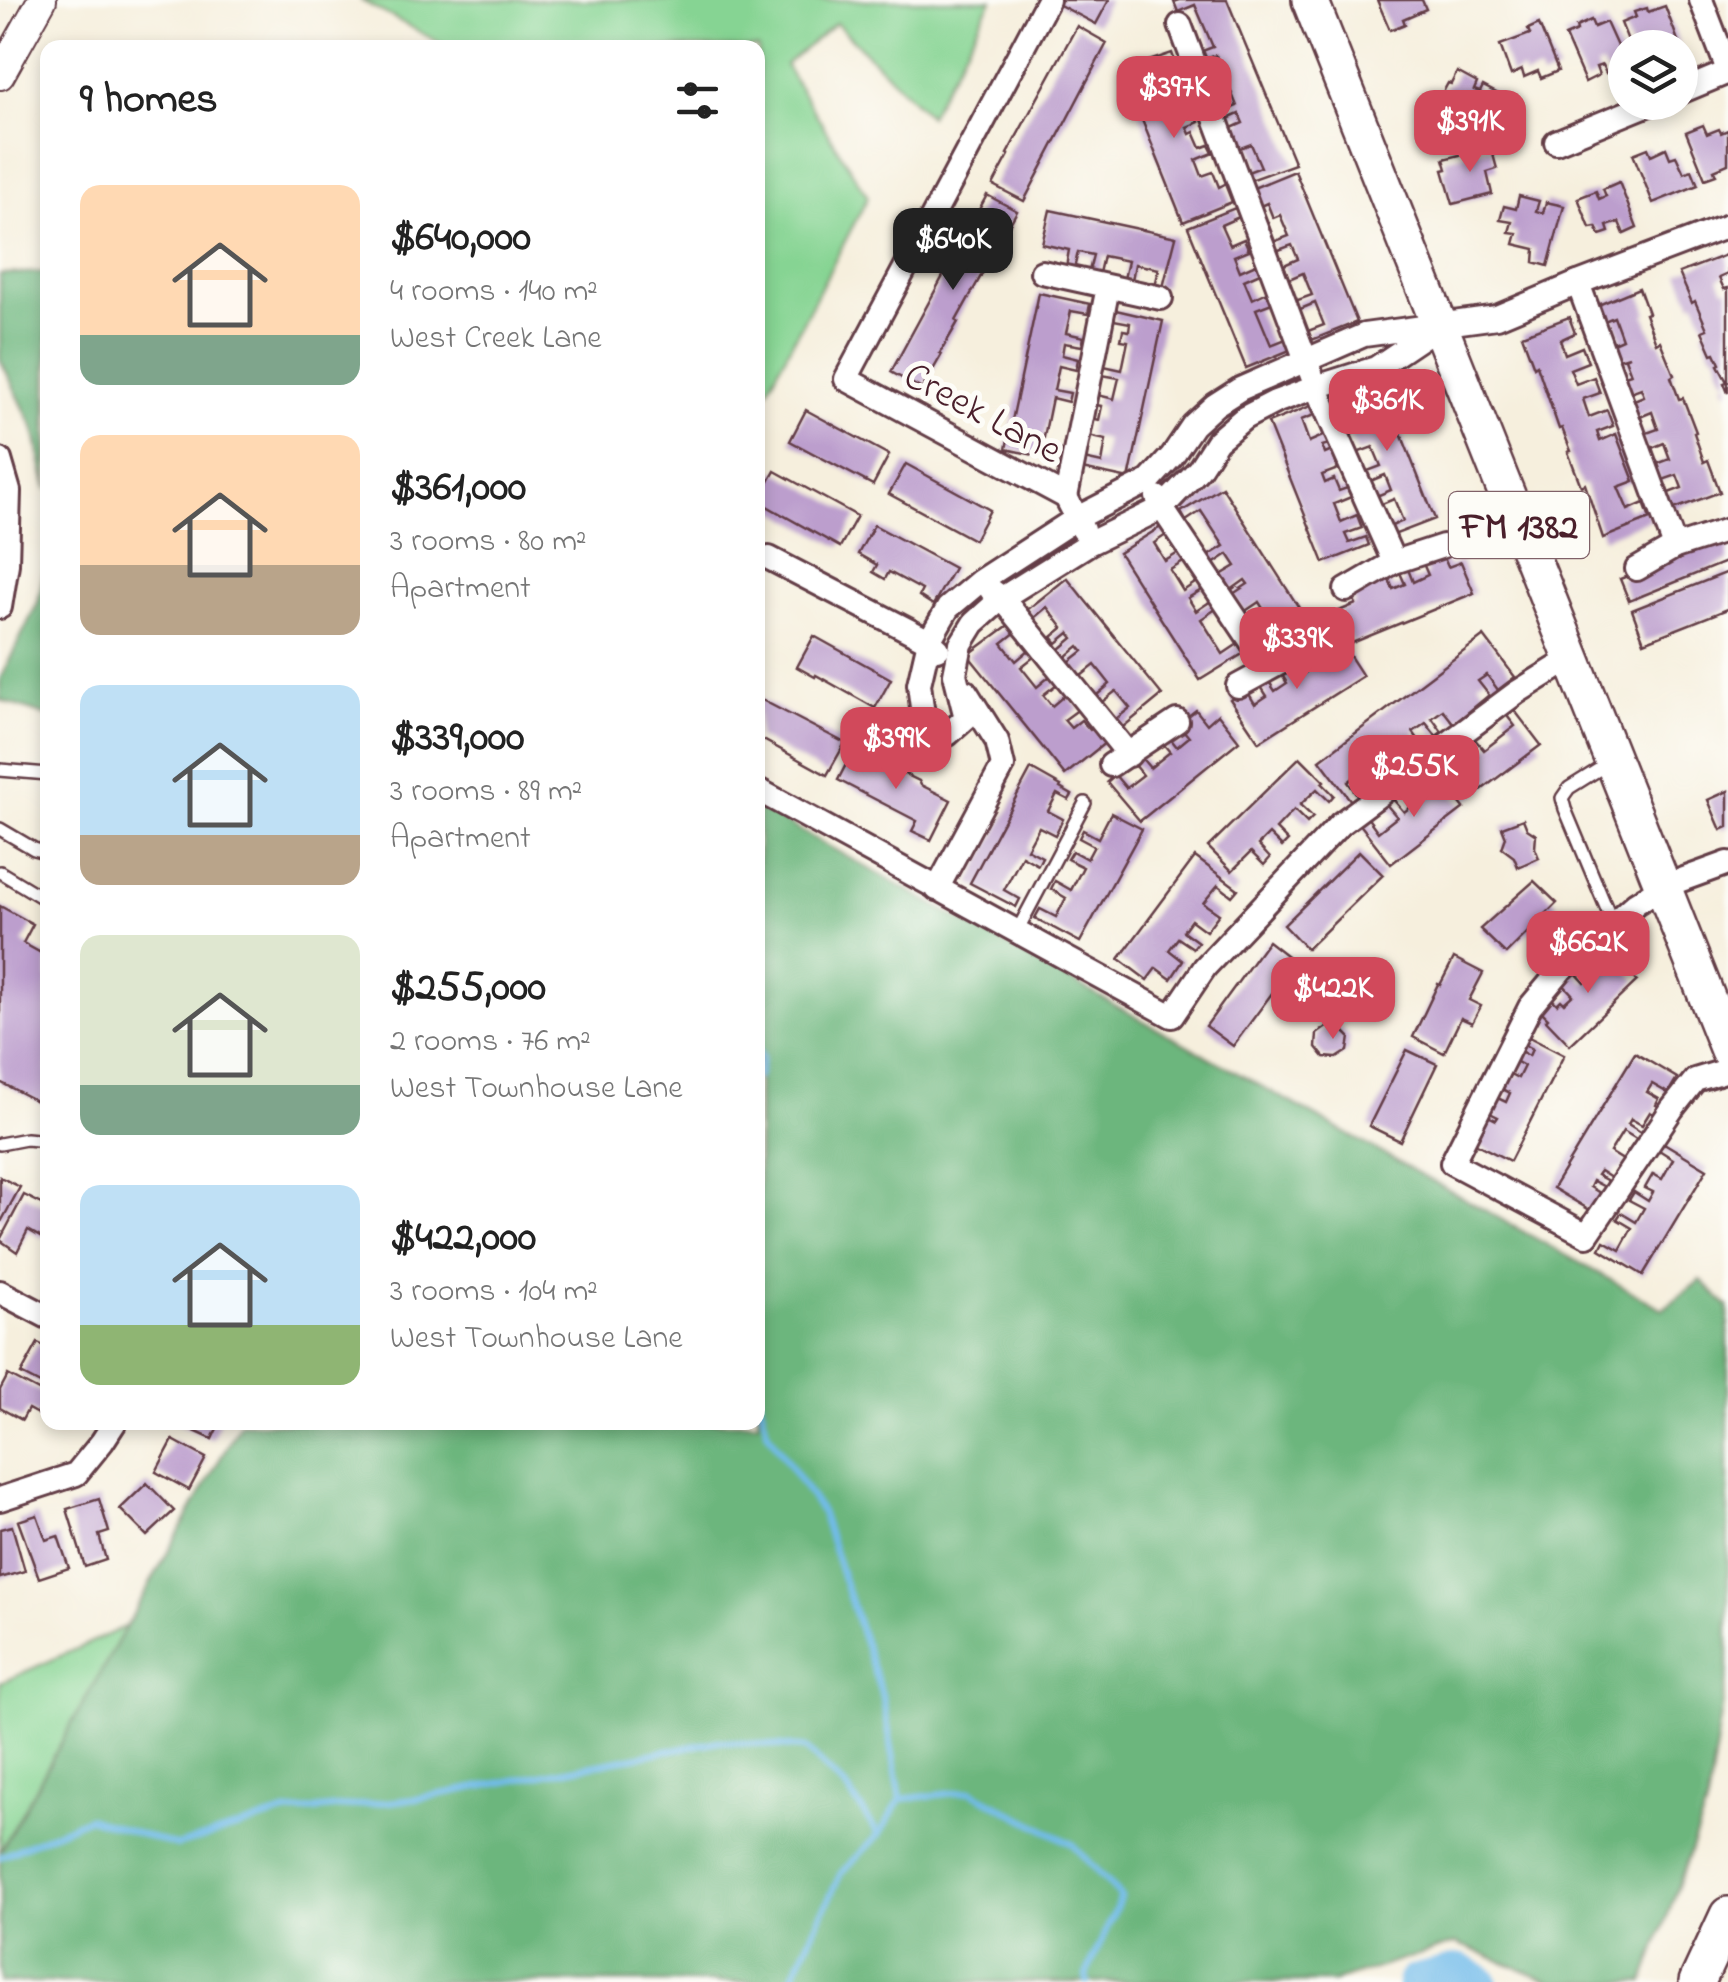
<!DOCTYPE html>
<html lang="en">
<head>
<meta charset="utf-8">
<style>
  :root { --surface:#fff; --page:#f2f2f2; --text:#222; --muted:#767676; --accent:#d1495b }
  body { margin:0; font-family:"Indie Flower",sans-serif; background:var(--page); color:var(--text); height:100vh; display:flex; flex-direction:column; font-size:38px; white-space:nowrap }
  * { box-sizing:border-box; margin:0 }
  p { font-size:32px; color:var(--muted) }
  .icon { flex:none; width:55px; height:55px; fill:none; stroke:currentColor; stroke-width:2; stroke-linecap:round; stroke-linejoin:round }
  .map { position:relative; flex:1; overflow:hidden }
  .sheet { position:absolute; left:40px; top:40px; width:725px; height:1390px; display:flex; flex-direction:column; background:var(--surface); border-radius:20px; box-shadow:0 5px 15px #0003 }
  .sheet>* { flex:none }
  .fabs { position:absolute; left:1608px; top:30px; display:grid; gap:20px }
  .fabs a { display:grid; place-items:center; width:90px; height:90px; border-radius:50%; background:var(--surface); box-shadow:0 5px 15px #0003; font-size:50px }
  .price { position:absolute; translate:-50% -85px; padding:0 22px; border-radius:20px; background:var(--accent); color:#fff; font-size:32px; line-height:65px; filter:drop-shadow(0 2px 5px #0008) }
  .price::after { content:''; position:absolute; left:50%; top:60px; width:30px; height:22px; margin-left:-15px; background:inherit; clip-path:polygon(0 0,100% 0,50% 100%) }
  .price.current { background:#222; color:#fff }
  ul { padding:0; list-style:none }
  li { display:flex; align-items:center; gap:30px; height:250px; padding:0 40px }
  li span { display:grid; place-items:center; flex:none; width:280px; height:200px; border-radius:20px; color:#555 }
  li>.icon { margin-inline-start:auto }
  span .icon { width:120px; height:120px; fill:#fffc; stroke-width:1 }
  li b { font-size:42px }
  h2 { display:flex; justify-content:space-between; align-items:center; height:120px; padding:0 40px; font-size:42px }
  .map>svg:first-child { display:block }
</style>
</head>
<body>
<div class="map">
<svg width="1728" height="1982" viewBox="0 0 1728 1982">
  <rect width="100%" height="100%" fill="#fdfcf7"/>
  <filter id="ink" filterUnits="userSpaceOnUse"><feTurbulence type="fractalNoise" baseFrequency=".01" numOctaves="2"/><feDisplacementMap in="SourceGraphic" scale="20" xChannelSelector="R" yChannelSelector="G"/><feConvolveMatrix kernelMatrix="1 2 1 2 8 2 1 2 1" color-interpolation-filters="sRGB"/></filter>
  <filter id="wash" filterUnits="userSpaceOnUse"><feTurbulence type="fractalNoise" baseFrequency=".0048" numOctaves="4" result="noise"/><feDisplacementMap in="SourceGraphic" scale="40" xChannelSelector="R" yChannelSelector="G"/><feGaussianBlur stdDeviation="2.25" result="paint"/><feColorMatrix in="noise" values="0 0 0 0 0 0 0 0 0 0 0 0 0 0 0 0 0 1.4 0 .05"/><feComposite in="paint" operator="in"/></filter>
  <g filter="url(#wash)">
    <rect width="100%" height="100%" fill="#f6efdd"/>
    <!-- green -->
    <g fill="#86d493" stroke="#687a5f" stroke-width="2.5">
      <path d="M360,0H992L929,116L836,23L785,65L868,197L758,408V48L441,47L442,44Z"/>
      <path d="M127,1626L0,1852V1683Z"/>
    </g>
    <!-- forest -->
    <g fill="#6cb67d" stroke="#5b6a54" stroke-width="2.5">
      <path d="M47,272H48L47,490L34,429L0,359V274Z"/>
      <path d="M47,557L48,716H47L0,700V679L38,602Z"/>
      <path d="M758,807L1663,1309L1701,1280L1728,1307V1671L1707,1804L1644,1982H1553L1456,1943L1333,1982H0V1852L240,1423L758,1422Z"/>
    </g>
    <g fill="none" stroke-linecap="round" stroke-linejoin="round">
      <!-- stream -->
      <g stroke="#71bbea" stroke-width="6">
        <path d="M758,1051L762,1058L758,1077"/>
        <path d="M758,1393L767,1431L821,1512L883,1699L901,1799"/>
        <path d="M0,1857L88,1818L177,1846L285,1813L416,1799L719,1741L805,1748L848,1790L879,1835"/>
        <path d="M790,1982L841,1873L879,1835L901,1799L971,1791L1072,1844L1121,1897L1086,1975L1087,1982"/>
      </g>
      <!-- river -->
      <path stroke="#71bbea" stroke-width="35" d="M1415,1982L1459,1971L1480,1982"/>
    </g>
    <g id="blocks">
      <!-- building -->
      <g fill="#bc9ecd">
        <path d="M1050,0H1109L1096,24Z"/>
        <path d="M1180,0H1227L1295,164L1248,181L1245,173L1261,167L1251,144L1235,150L1227,130L1243,123L1239,114L1223,121L1220,113L1237,106L1228,84L1212,90L1208,81L1224,75L1216,55L1200,61L1197,53L1213,47L1195,5L1178,12L1174,2Z"/>
        <path d="M1377,0H1422L1426,9L1403,19L1405,24L1390,30Z"/>
        <path d="M1665,6L1680,46L1631,48L1621,23L1636,17L1634,12L1647,8L1648,12Z"/>
        <path d="M1591,20L1594,27L1606,22L1625,64L1606,73L1602,65L1596,67L1599,75L1585,82L1565,36L1577,31L1576,27Z"/>
        <path d="M1539,24L1558,71L1541,78L1538,71L1524,77L1522,70L1511,75L1500,45L1530,34L1528,29Z"/>
        <path d="M1077,26L1107,43L1024,201L993,185L1009,155L1007,154Z"/>
        <path d="M1172,53L1175,62L1159,68L1167,89L1184,82L1187,90L1170,97L1179,119L1183,117L1184,119L1196,114L1199,122L1187,127L1190,134L1194,132L1201,148L1209,145L1213,153L1196,160L1202,176L1213,172L1219,187L1225,184L1232,202L1183,222L1122,70Z"/>
        <path d="M1457,72L1477,83L1474,90L1480,92L1483,86L1504,97L1494,115L1488,112L1482,124L1472,119L1469,125L1435,107L1448,83L1451,84Z"/>
        <path d="M1703,125L1707,134L1719,129L1721,133L1728,130V164L1714,170L1716,175L1705,179L1686,132Z"/>
        <path d="M1491,147L1497,169L1487,172L1492,194L1453,204L1443,170L1447,169L1444,159Z"/>
        <path d="M1648,148L1651,155L1666,148L1670,158L1676,156L1684,173L1692,170L1698,185L1653,203L1633,154Z"/>
        <path d="M1295,171L1357,322L1312,340L1308,331L1324,325L1315,303L1298,310L1295,301L1312,295L1303,273L1289,279L1284,265L1298,259L1292,245L1276,251L1273,242L1289,236L1280,215L1273,218L1267,203L1258,207L1251,189Z"/>
        <path d="M1619,182L1637,228L1624,234L1619,222L1607,226L1609,232L1600,235L1596,227L1590,228L1578,198L1596,191L1599,199L1606,196L1603,189Z"/>
        <path d="M987,195L1017,211L956,321L958,322L940,353L942,354L922,389L891,372Z"/>
        <path d="M1519,196L1539,201L1536,211L1543,213L1546,202L1564,206L1548,266L1534,262L1535,249L1514,244L1517,233L1509,232L1512,222L1500,220L1504,206L1516,209Z"/>
        <path d="M1235,208L1239,217L1221,225L1230,245L1244,239L1249,250L1234,256L1240,271L1256,264L1260,273L1244,280L1252,299L1267,292L1272,303L1256,309L1271,345L1286,339L1290,350L1246,368L1188,227Z"/>
        <path d="M1050,210L1176,237L1163,287L1155,286L1159,269L1135,264L1132,280L1124,279L1128,261L1103,256L1099,273L1089,271L1093,255L1078,252L1074,269L1066,267L1069,250L1042,244Z"/>
        <path d="M1728,254V274L1719,278L1724,289L1728,288V393L1724,383L1727,382L1718,365L1720,364L1715,353L1712,354L1702,331L1707,329L1695,301L1692,303L1679,273Z"/>
        <path d="M1639,288L1648,313L1645,314L1656,343L1660,341L1674,375L1671,377L1679,399L1683,398L1696,432L1694,433L1704,462L1708,460L1720,492L1672,510L1666,494L1682,488L1677,475L1660,481L1654,465L1670,459L1664,443L1647,450L1641,435L1658,429L1652,412L1635,419L1629,402L1644,396L1641,388L1625,394L1619,378L1631,374L1625,358L1629,356L1612,361L1606,346L1622,339L1614,317L1597,324L1591,308Z"/>
        <path d="M1039,293L1090,304L1088,314L1071,311L1066,333L1084,337L1082,346L1064,343L1062,355L1078,359L1076,370L1059,366L1054,390L1070,393L1068,402L1052,398L1042,447L1059,450L1057,460L1006,449Z"/>
        <path d="M1116,310L1163,321L1129,479L1082,469L1084,459L1102,463L1106,440L1088,436L1092,418L1099,420L1102,406L1096,405L1098,395L1114,399L1119,378L1102,375L1104,366L1122,370L1128,341L1121,340L1123,330L1129,331L1130,323L1114,320Z"/>
        <path d="M1569,317L1575,333L1560,340L1565,354L1582,347L1588,362L1570,369L1576,384L1594,377L1600,393L1583,399L1589,417L1607,410L1613,426L1597,432L1600,441L1616,434L1634,481L1618,487L1628,510L1644,503L1650,519L1603,538L1585,484L1581,486L1568,452L1571,451L1562,428L1559,429L1537,365L1534,367L1522,335Z"/>
        <path d="M1379,378L1435,519L1391,536L1387,528L1403,521L1394,499L1377,506L1374,497L1391,490L1385,475L1368,482L1365,472L1381,466L1373,447L1357,453L1349,435L1360,431L1356,422L1362,420L1357,407L1341,414L1334,396Z"/>
        <path d="M1313,405L1317,414L1301,420L1309,442L1325,435L1329,444L1322,446L1325,454L1332,451L1338,469L1322,475L1325,483L1334,479L1339,491L1347,488L1351,497L1334,504L1341,522L1357,515L1362,528L1345,534L1349,543L1366,537L1369,545L1324,563L1268,423Z"/>
        <path d="M806,410L889,455L873,485L790,441Z"/>
        <path d="M906,464L990,510L974,540L889,494Z"/>
        <path d="M775,471L857,516L840,547L758,501Z"/>
        <path d="M1222,487L1303,614L1262,640L1257,632L1272,623L1259,602L1244,612L1233,594L1248,584L1245,580L1231,590L1221,575L1236,566L1228,554L1213,564L1208,556L1224,546L1201,511L1186,521L1181,512Z"/>
        <path d="M874,525L954,568L933,605L919,596L922,590L889,572L885,579L873,572L877,565L858,554Z"/>
        <path d="M1164,525L1169,533L1154,543L1165,561L1180,552L1185,561L1170,570L1183,591L1198,581L1203,589L1188,598L1196,611L1211,601L1216,609L1201,619L1223,654L1238,644L1244,653L1200,680L1119,553Z"/>
        <path d="M1728,536V561L1629,601L1620,579Z"/>
        <path d="M1441,551L1448,567L1461,562L1474,593L1352,643L1339,611L1356,604L1349,588L1386,572L1393,589L1405,584L1398,568L1406,564L1413,582L1428,575L1421,559Z"/>
        <path d="M1728,572V609L1644,642L1632,610Z"/>
        <path d="M1067,578L1162,695L1123,727L1116,719L1130,708L1116,691L1102,702L1097,695L1110,684L1095,665L1081,676L1069,662L1083,651L1079,646L1066,657L1060,649L1073,638L1069,633L1057,643L1052,637L1063,628L1047,607L1034,618L1027,610Z"/>
        <path d="M1010,624L1016,632L1002,643L1016,661L1030,649L1035,656L1021,667L1037,687L1050,676L1057,684L1043,695L1052,706L1066,694L1079,709L1064,720L1071,728L1081,720L1090,730L1094,728L1106,742L1065,775L968,655Z"/>
        <path d="M1335,633L1363,676L1259,742L1230,699L1246,689L1255,704L1267,696L1258,682L1266,677L1275,691L1287,683L1278,669L1293,659L1303,674L1336,652L1327,638Z"/>
        <path d="M814,636L891,679L875,708L816,675L815,677L797,667Z"/>
        <path d="M1484,636L1515,677L1498,690L1487,675L1478,681L1489,695L1454,724L1443,710L1432,718L1442,732L1436,736L1426,723L1413,732L1423,746L1409,756L1405,750L1391,761L1396,767L1389,773L1378,759L1348,782L1358,796L1351,801L1320,760Z"/>
        <path d="M758,698L845,743L827,775L758,737Z"/>
        <path d="M1512,707L1541,745L1468,800L1439,762L1446,757L1457,771L1477,756L1467,742L1473,737L1484,750L1515,726L1504,712Z"/>
        <path d="M1196,710L1207,724L1218,714L1239,741L1140,821L1107,782L1115,775L1126,788L1143,775L1132,761L1139,755L1150,768L1170,752L1159,739L1166,733L1177,747L1189,737L1178,724Z"/>
        <path d="M854,749L919,781L921,785L951,800L931,840L912,831L917,821L838,780Z"/>
        <path d="M1300,757L1324,781L1322,783L1334,795L1329,801L1317,789L1300,805L1313,817L1307,823L1294,810L1276,829L1288,841L1282,847L1269,834L1258,845L1270,858L1264,865L1251,852L1232,871L1208,847Z"/>
        <path d="M1432,768L1464,808L1391,864L1359,823L1367,817L1378,832L1397,817L1385,803L1392,798L1404,812L1436,787L1425,773Z"/>
        <path d="M1031,769L1061,786L1060,788L1072,795L1069,800L1057,794L1048,811L1063,819L1055,835L1039,827L1027,849L1042,857L1038,865L1022,856L1004,890L1020,899L1016,907L970,883Z"/>
        <path d="M1728,791V827L1721,830L1708,800Z"/>
        <path d="M1111,813L1142,829L1080,942L1035,918L1040,909L1056,917L1066,898L1051,889L1055,881L1071,890L1083,867L1067,859L1072,851L1087,859L1094,846L1079,838L1083,830L1098,838Z"/>
        <path d="M1523,819L1527,829L1536,835L1535,848L1539,858L1518,867L1514,857L1502,848L1506,837L1502,827Z"/>
        <path d="M1359,851L1383,875L1307,949L1284,925Z"/>
        <path d="M1195,857L1238,889L1232,896L1218,885L1203,903L1219,914L1206,931L1191,920L1183,931L1198,942L1193,948L1178,938L1169,950L1183,961L1171,979L1156,968L1147,980L1119,959Z"/>
        <path d="M1534,881L1557,903L1544,916L1552,924L1538,938L1530,930L1506,954L1480,929Z"/>
        <path d="M0,906L33,924L23,943L48,957V1107L0,1082Z"/>
        <path d="M1268,941L1295,962L1233,1046L1206,1026Z"/>
        <path d="M1602,943L1637,981L1570,1045L1546,1020L1548,1018L1535,1005L1547,994L1557,1004L1561,1000L1564,1003L1573,995L1561,982L1573,970L1585,983L1601,968L1589,955Z"/>
        <path d="M1454,958L1483,973L1469,1000L1481,1006L1472,1023L1461,1018L1444,1053L1413,1037L1438,984L1440,985Z"/>
        <path d="M1328,1026L1341,1028L1350,1037L1348,1051L1337,1058L1324,1057L1316,1047L1317,1034Z"/>
        <path d="M1521,1033L1564,1055L1510,1161L1467,1139L1486,1115L1496,1120L1498,1117L1482,1109L1489,1094L1506,1102L1510,1093L1494,1085L1502,1070L1518,1078L1524,1066L1510,1058L1515,1048L1529,1056L1532,1049L1517,1041Z"/>
        <path d="M1407,1050L1437,1064L1400,1141L1369,1126Z"/>
        <path d="M1635,1053L1677,1078L1668,1093L1652,1084L1647,1092L1659,1099L1656,1105L1658,1106L1654,1114L1650,1112L1642,1125L1631,1119L1628,1124L1642,1133L1638,1140L1623,1131L1610,1152L1626,1162L1621,1170L1617,1168L1611,1178L1600,1171L1597,1175L1608,1181L1605,1187L1593,1181L1590,1187L1605,1196L1595,1213L1553,1188Z"/>
        <path d="M1664,1143L1707,1169L1643,1275L1600,1249L1604,1241L1620,1250L1632,1228L1617,1219L1621,1213L1636,1222L1644,1208L1629,1200L1634,1192L1648,1201L1653,1192L1645,1188L1653,1174L1662,1179L1673,1159L1659,1150Z"/>
        <path d="M0,1177L20,1187L0,1224Z"/>
        <path d="M24,1195L48,1207V1228L42,1238L28,1230L17,1252L0,1240Z"/>
        <path d="M38,1343L48,1348V1388L21,1374Z"/>
        <path d="M8,1375L48,1396V1420L28,1409L22,1420L0,1408V1390Z"/>
        <path d="M175,1422H220L212,1439Z"/>
        <path d="M173,1440L206,1458L189,1490L156,1472Z"/>
        <path d="M147,1483L174,1511L147,1536L120,1509Z"/>
        <path d="M99,1499L109,1532L99,1535L106,1560L85,1567L67,1509Z"/>
        <path d="M37,1515L46,1540L58,1536L69,1568L39,1578L18,1521Z"/>
        <path d="M12,1526L25,1571L0,1578V1529Z"/>
      </g>
    </g>
  </g>
  <g filter="url(#ink)">
    <use href="#blocks" fill-opacity="0" stroke="#643e46" stroke-width="2.5"/>
    <g fill="none" stroke-linecap="round" stroke-linejoin="round">
      <defs>
        <g id="service">
          <path d="M1609,763L1569,788L1562,798L1565,809L1613,924"/>
          <path d="M0,770L48,774"/>
          <path d="M0,829L34,849L48,853"/>
          <path d="M0,872L48,901"/>
          <path d="M1016,933L1085,803"/>
          <path d="M0,1144L26,1139L48,1141"/>
        </g>
        <g id="minor">
          <path d="M1048,0L846,379L1066,497L1083,530"/>
          <path d="M1701,0L1728,70"/>
          <path d="M1180,25L1316,387L1394,562"/>
          <path d="M1680,92L1728,72"/>
          <path d="M1556,142L1654,102"/>
          <path d="M1042,272L1161,298"/>
          <path d="M1578,283L1675,547"/>
          <path d="M1440,325L1376,368L1316,387L1275,402L1244,418L1217,441L1199,469L1162,508L1090,543L1002,598L974,623L961,644L955,674L966,718L948,734L924,723L919,684L929,641L948,608L980,581L1077,518L1149,481L1172,456L1193,425L1215,405L1240,389L1364,335L1497,317L1578,283L1728,226"/>
          <path d="M0,460L9,491L7,564L0,607"/>
          <path d="M1066,497L1108,287"/>
          <path d="M1157,497L1162,508L1269,668"/>
          <path d="M769,558L929,641L938,649"/>
          <path d="M1637,569L1675,547L1728,530"/>
          <path d="M991,590L1002,598L1129,755"/>
          <path d="M1346,590L1394,562L1443,546"/>
          <path d="M1238,686L1315,644"/>
          <path d="M1111,765L1177,721"/>
          <path d="M758,790L1172,1016L1205,967L1340,824L1516,693L1556,668L1574,663"/>
          <path d="M1728,863L1662,887L1636,903L1561,970L1530,1007L1452,1163L1587,1235L1672,1109L1695,1080L1728,1070"/>
          <path d="M937,889L1003,766L997,741L966,692"/>
          <path d="M0,1292L48,1317"/>
          <path d="M0,1499L76,1474L102,1442L115,1422"/>
        </g>
        <path id="tertiary" d="M0,75L42,0"/>
        <g id="primary">
          <path d="M1310,0L1728,1050"/>
          <path d="M1697,1982L1728,1915"/>
        </g>
      </defs>
      <!-- service casing -->
      <use href="#service" stroke="#643e46" stroke-width="16"/>
      <!-- minor casing -->
      <use href="#minor" stroke="#643e46" stroke-width="28"/>
      <!-- tertiary casing -->
      <use href="#tertiary" stroke="#643e46" stroke-width="32"/>
      <!-- primary casing -->
      <use href="#primary" stroke="#643e46" stroke-width="40"/>
      <!-- service -->
      <use href="#service" stroke="#fff" stroke-width="11"/>
      <!-- minor -->
      <use href="#minor" stroke="#fff" stroke-width="22"/>
      <!-- tertiary -->
      <use href="#tertiary" stroke="#fff" stroke-width="28"/>
      <!-- primary -->
      <use href="#primary" stroke="#fff" stroke-width="35"/>
    </g>
  </g>
  <g text-anchor="middle" stroke-width="10" stroke-linejoin="round" paint-order="stroke">
    <!-- shield labels -->
    <rect fill="#fdfcf7" stroke="#806168" stroke-width="2.5" x="1449" y="492" width="140" height="66" rx="8"/>
    <g font-size="38" font-weight="bold" fill="#4a1f2b">
      <text x="1519" y="538">FM 1382</text>
    </g>
    <!-- street labels -->
    <g font-size="40" fill="#4a1f2b" stroke="#fdfcf7">
      <text transform="translate(984 411) rotate(28)" y="14">Creek Lane</text>
    </g>
  </g>
</svg>
<div class="fabs">
<a><svg class="icon" aria-label="layers" viewBox="0 0 24 24"><path d="M12 4l9 5-9 5-9-5zM3 14l9 5 9-5"/></svg></a>
</div>
<b class="price" style="left:1174px;top:141px">$397K</b>
<b class="price" style="left:1470px;top:175px">$391K</b>
<b class="price current" style="left:953px;top:293px">$640K</b>
<b class="price" style="left:1387px;top:454px">$361K</b>
<b class="price" style="left:1297px;top:692px">$339K</b>
<b class="price" style="left:896px;top:792px">$399K</b>
<b class="price" style="left:1414px;top:820px">$255K</b>
<b class="price" style="left:1588px;top:996px">$662K</b>
<b class="price" style="left:1333px;top:1042px">$422K</b>
<section class="sheet">
<h2>9 homes<svg class="icon" aria-label="filters" viewBox="0 0 24 24"><path d="M4 7h16M4 17h16"/><circle cx="9" cy="7" r="2"/><circle cx="15" cy="17" r="2"/></svg></h2>
<ul>
<li><span style="background:linear-gradient(#ffd9b3 75%,#7fa58c 0)"><svg class="icon" aria-label="home" viewBox="0 0 24 24"><path d="M3 11l9-7 9 7M6 9v11h12V9"/></svg></span><div><b>$640,000</b><p>4 rooms · 140 m²</p><p>West Creek Lane</p></div></li>
<li><span style="background:linear-gradient(#ffd9b3 65%,#b9a48a 0)"><svg class="icon" aria-label="home" viewBox="0 0 24 24"><path d="M3 11l9-7 9 7M6 9v11h12V9"/></svg></span><div><b>$361,000</b><p>3 rooms · 80 m²</p><p>Apartment</p></div></li>
<li><span style="background:linear-gradient(#bfe0f5 75%,#b9a48a 0)"><svg class="icon" aria-label="home" viewBox="0 0 24 24"><path d="M3 11l9-7 9 7M6 9v11h12V9"/></svg></span><div><b>$339,000</b><p>3 rooms · 89 m²</p><p>Apartment</p></div></li>
<li><span style="background:linear-gradient(#dfe7d0 75%,#7fa58c 0)"><svg class="icon" aria-label="home" viewBox="0 0 24 24"><path d="M3 11l9-7 9 7M6 9v11h12V9"/></svg></span><div><b>$255,000</b><p>2 rooms · 76 m²</p><p>West Townhouse Lane</p></div></li>
<li><span style="background:linear-gradient(#bfe0f5 70%,#8fb573 0)"><svg class="icon" aria-label="home" viewBox="0 0 24 24"><path d="M3 11l9-7 9 7M6 9v11h12V9"/></svg></span><div><b>$422,000</b><p>3 rooms · 104 m²</p><p>West Townhouse Lane</p></div></li>
</ul>
</section>
</div>
</body>
</html>
